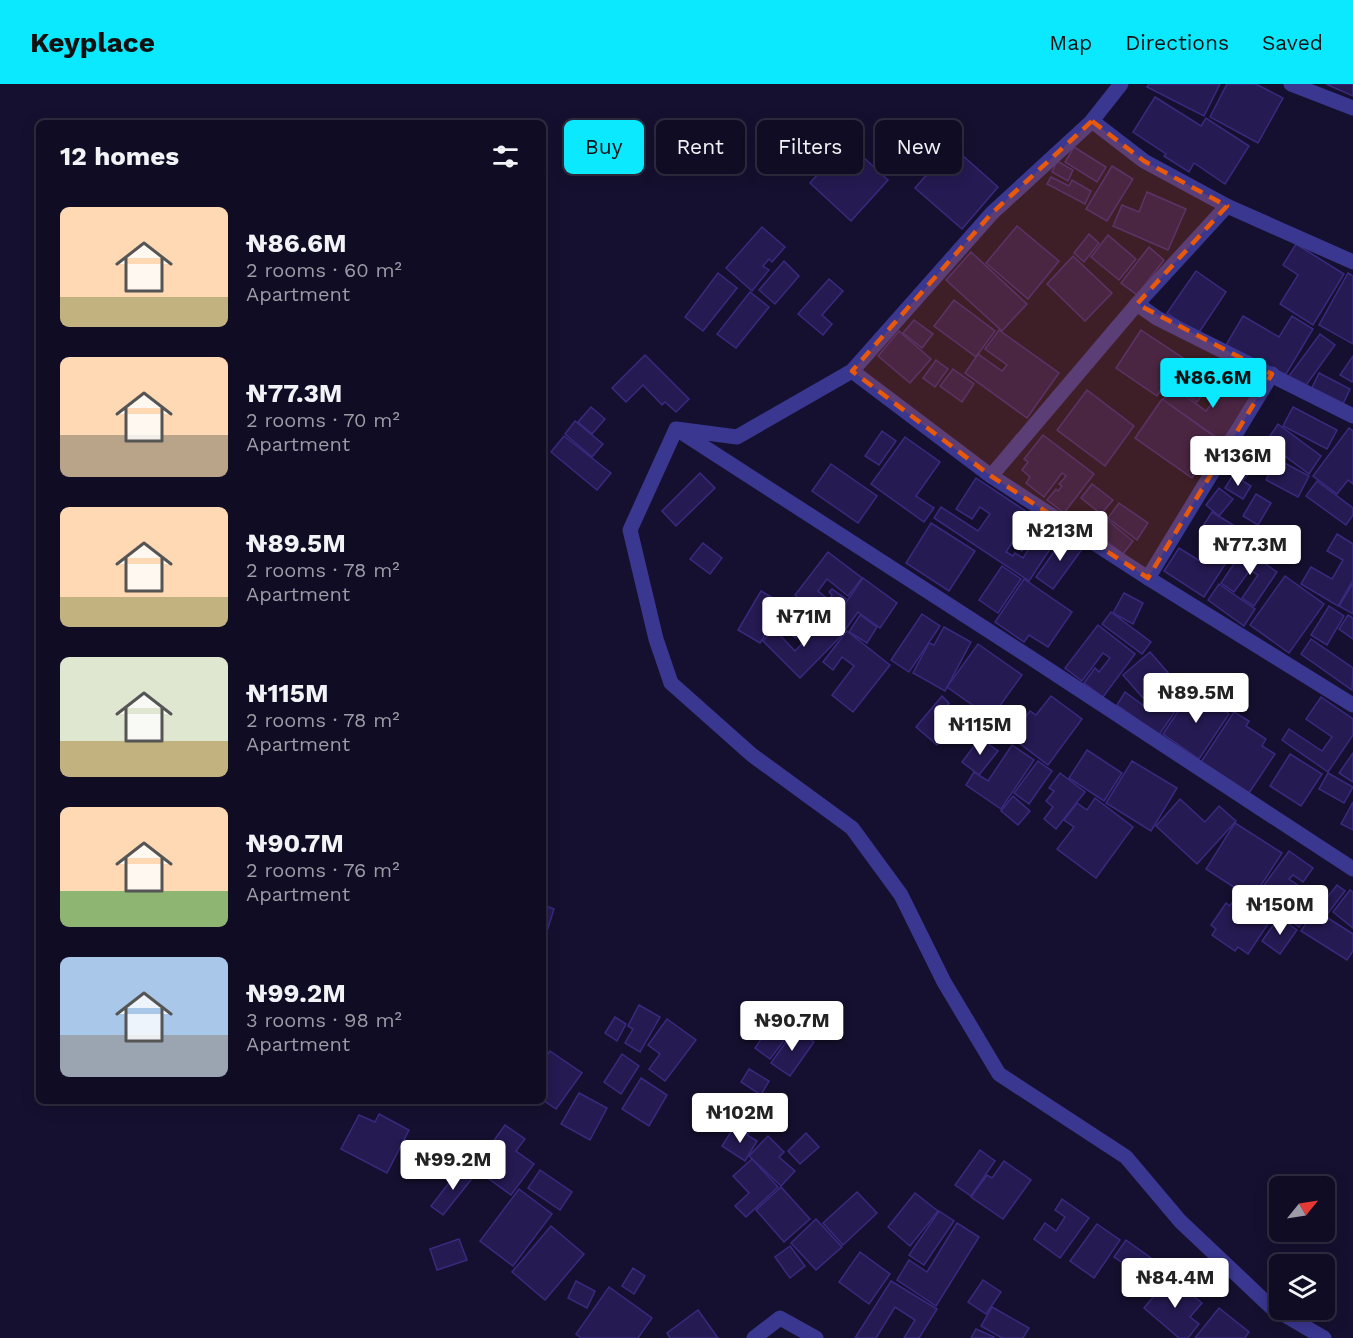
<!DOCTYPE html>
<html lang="en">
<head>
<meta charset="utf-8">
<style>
  :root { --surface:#100c23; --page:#19152b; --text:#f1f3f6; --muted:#9c9ba6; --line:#302c41; --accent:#0ae9ff }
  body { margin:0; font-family:"Work Sans",sans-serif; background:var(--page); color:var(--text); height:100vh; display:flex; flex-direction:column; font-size:22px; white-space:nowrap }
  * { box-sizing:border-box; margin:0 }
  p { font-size:20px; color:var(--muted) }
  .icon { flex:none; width:33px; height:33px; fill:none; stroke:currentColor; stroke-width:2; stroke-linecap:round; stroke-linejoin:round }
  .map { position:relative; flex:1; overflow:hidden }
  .details { position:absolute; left:36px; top:36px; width:510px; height:984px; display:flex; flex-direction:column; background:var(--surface); border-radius:9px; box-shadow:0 3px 15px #0003,0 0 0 2px var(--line) }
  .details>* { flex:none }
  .guide { position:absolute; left:564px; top:36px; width:570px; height:54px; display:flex; gap:12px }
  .needle { width:39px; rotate:60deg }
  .fabs { position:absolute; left:1269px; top:1092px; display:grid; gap:12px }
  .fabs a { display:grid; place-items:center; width:66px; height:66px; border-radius:9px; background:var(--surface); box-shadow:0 3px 15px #0003,0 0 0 2px var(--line); font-size:30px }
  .price { position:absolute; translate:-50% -51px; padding:0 14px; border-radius:6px; background:#fff; color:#222; font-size:20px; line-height:39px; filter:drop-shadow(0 2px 3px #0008) }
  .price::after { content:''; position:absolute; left:50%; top:36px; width:18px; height:14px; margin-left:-9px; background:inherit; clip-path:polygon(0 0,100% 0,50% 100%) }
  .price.selected { background:var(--accent); color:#111 }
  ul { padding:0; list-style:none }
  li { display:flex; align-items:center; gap:18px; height:150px; padding:0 24px }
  li span { display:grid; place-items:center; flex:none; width:168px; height:120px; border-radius:9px; color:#555 }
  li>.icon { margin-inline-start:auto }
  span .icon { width:72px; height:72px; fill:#fffc; stroke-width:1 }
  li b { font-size:26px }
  h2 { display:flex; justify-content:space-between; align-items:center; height:72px; padding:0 24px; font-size:26px }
  .chip { padding:0 21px; border-radius:9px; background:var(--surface); box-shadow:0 3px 15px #0003,0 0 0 2px var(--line); font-size:21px; line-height:54px }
  .chip.selected { background:var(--accent); color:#111 }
  header { display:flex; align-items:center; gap:36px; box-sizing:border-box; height:84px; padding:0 30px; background:var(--accent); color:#111 }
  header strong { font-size:28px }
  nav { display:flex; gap:33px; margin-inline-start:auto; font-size:21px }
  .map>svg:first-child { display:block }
</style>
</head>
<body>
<header>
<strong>Keyplace</strong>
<nav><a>Map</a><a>Directions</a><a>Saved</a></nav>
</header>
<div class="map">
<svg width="1353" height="1254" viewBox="0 0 1353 1254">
  <rect width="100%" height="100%" fill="#15102f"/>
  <!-- building -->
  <g fill="#251a51" stroke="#3a2a7f" stroke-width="1.5">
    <path d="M1149,0H1220L1204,32L1147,3Z"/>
    <path d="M1227,0H1256L1283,14L1258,59L1210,33Z"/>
    <path d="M1326,0H1353V12Z"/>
    <path d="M1155,13L1201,42L1206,34L1249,62L1225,100L1194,79L1189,88L1164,72L1166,70L1133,48Z"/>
    <path d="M847,58L888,96L851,137L810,99Z"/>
    <path d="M952,62L998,103L962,145L915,104Z"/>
    <path d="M1074,63L1106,83L1097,98L1065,78Z"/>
    <path d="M1057,77L1073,86L1068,97L1052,88Z"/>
    <path d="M1112,82L1133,95L1107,137L1086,125Z"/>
    <path d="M1051,93L1069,102L1072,96L1091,107L1085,120L1047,100Z"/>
    <path d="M1147,108L1186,125L1168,166L1113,142L1122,121L1139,128Z"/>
    <path d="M1017,142L1059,177L1028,215L986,179Z"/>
    <path d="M762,143L785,163L772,178L769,175L763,182L769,186L752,207L726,184Z"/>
    <path d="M1089,150L1099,159L1084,178L1074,169Z"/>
    <path d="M1108,151L1136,175L1119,196L1091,173Z"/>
    <path d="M1296,160L1344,190L1313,241L1280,220L1298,191L1283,181Z"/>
    <path d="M1149,163L1164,176L1137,211L1121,199Z"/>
    <path d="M971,168L1027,220L1002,247L946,196Z"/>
    <path d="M1073,172L1112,209L1085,237L1047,200Z"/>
    <path d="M784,177L799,192L775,220L759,206Z"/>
    <path d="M1196,187L1226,208L1198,250L1167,229Z"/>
    <path d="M718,189L737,204L703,247L685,233Z"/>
    <path d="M1348,189L1353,192V260L1319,241Z"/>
    <path d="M829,195L843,207L822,231L832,240L823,251L798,230Z"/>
    <path d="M750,208L769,223L736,264L717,250Z"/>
    <path d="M954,216L995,247L976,273L934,242Z"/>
    <path d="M1243,232L1279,253L1292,232L1313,245L1283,295L1226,261Z"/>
    <path d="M914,236L933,250L922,264L903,249Z"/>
    <path d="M999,246L1059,289L1027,334L965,289L978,270L1002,287L1007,281L985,265Z"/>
    <path d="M1141,246L1183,274L1157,312L1116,284Z"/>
    <path d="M899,247L931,275L910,299L878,272Z"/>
    <path d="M1320,250L1335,261L1304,304L1289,292Z"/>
    <path d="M645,271L689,315L676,328L665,318L662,321L643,301L626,318L612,304Z"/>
    <path d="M1353,272V296L1352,298L1340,291Z"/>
    <path d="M936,276L948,285L935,303L923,294Z"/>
    <path d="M1190,277L1214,295L1197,318L1173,299Z"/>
    <path d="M953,285L974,300L962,318L940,302Z"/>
    <path d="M1319,289L1350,305L1342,322L1311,306Z"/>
    <path d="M1229,296L1253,313L1222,357L1163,316L1172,302L1206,327Z"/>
    <path d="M1087,306L1134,342L1105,382L1057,346Z"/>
    <path d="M1162,315L1219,356L1192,394L1135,354Z"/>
    <path d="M591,323L605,335L592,350L578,338Z"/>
    <path d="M1293,323L1337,346L1327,365L1283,342Z"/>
    <path d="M575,337L603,360L592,373L565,350Z"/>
    <path d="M1278,340L1321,372L1309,390L1266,358Z"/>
    <path d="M1349,344L1353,347V400L1348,396L1337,410L1313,392Z"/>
    <path d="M882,347L896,357L879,381L865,372Z"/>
    <path d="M1043,351L1094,390L1064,429L1047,416L1056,405L1058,407L1062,402L1059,400L1066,392L1062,389L1044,413L1026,399L1030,393L1022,386L1028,378L1024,375Z"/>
    <path d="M564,352L611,389L597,406L551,368Z"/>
    <path d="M905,353L940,378L916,412L934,424L924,438L871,400Z"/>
    <path d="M1249,365L1261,376L1243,396L1231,384Z"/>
    <path d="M1277,375L1309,392L1298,413L1266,396Z"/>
    <path d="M831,380L877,412L858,439L812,407Z"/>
    <path d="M700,389L715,404L676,442L662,427Z"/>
    <path d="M1233,391L1251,402L1243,415L1225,404Z"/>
    <path d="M976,394L1042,438L1033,451L1022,443L1006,468L1013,472L1015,469L1023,474L1045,440L1060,450L1029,497L934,434L941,423L978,447L990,430L980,423L972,435L956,425Z"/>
    <path d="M1317,397L1353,424V431L1346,441L1306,412Z"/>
    <path d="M1092,400L1113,416L1101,430L1081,414Z"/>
    <path d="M1219,404L1233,415L1219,432L1206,421Z"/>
    <path d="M1256,410L1271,419L1258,441L1243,432Z"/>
    <path d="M1119,419L1148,439L1137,456L1108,434Z"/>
    <path d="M1212,428L1243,447L1235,461L1203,442Z"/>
    <path d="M1099,429L1133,457L1123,470L1088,442Z"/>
    <path d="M931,439L975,467L949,507L906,479Z"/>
    <path d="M1023,449L1031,455L1022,467L1015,462Z"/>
    <path d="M1337,450L1353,460V496L1338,522L1301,500L1311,483L1332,495L1343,476L1327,467Z"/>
    <path d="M1066,451L1083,464L1053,505L1036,493Z"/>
    <path d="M1217,457L1233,468L1204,513L1164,487L1179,464L1203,479Z"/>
    <path d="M703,459L722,474L710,490L690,475Z"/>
    <path d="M1244,465L1277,488L1254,522L1242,514L1258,491L1250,486L1234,508L1221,499Z"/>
    <path d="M828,468L862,494L848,512L827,495L818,507L829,516L832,511L829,508L832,505L846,515L828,537L795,511Z"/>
    <path d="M1002,482L1021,495L998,529L979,516Z"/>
    <path d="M1285,492L1324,520L1289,569L1250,541Z"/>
    <path d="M863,494L897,519L880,544L858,528L845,546L833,537Z"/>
    <path d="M1024,495L1072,528L1048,563L1029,551L1024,558L995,538Z"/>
    <path d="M1353,499V530L1339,522Z"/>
    <path d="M1219,500L1255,525L1244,542L1208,516Z"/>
    <path d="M761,507L784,520L760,559L738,546Z"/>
    <path d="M1124,509L1143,519L1133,540L1113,529Z"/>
    <path d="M791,515L812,530L796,554L775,540Z"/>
    <path d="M1329,522L1344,532L1327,561L1311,551Z"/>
    <path d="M1111,528L1151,558L1142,570L1102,540Z"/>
    <path d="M922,530L940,542L909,588L891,576Z"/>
    <path d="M860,531L877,543L867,559L849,548Z"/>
    <path d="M1348,531L1353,534V555L1339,545Z"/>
    <path d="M826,535L842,551L800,594L763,557L774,545L795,567Z"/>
    <path d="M1098,541L1135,570L1103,613L1084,599L1095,584L1099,588L1110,574L1103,569L1082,597L1065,584Z"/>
    <path d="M944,543L971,558L945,607L913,589L929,559L934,561Z"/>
    <path d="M847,547L890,581L853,628L832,611L854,582L842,573L833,586L823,578Z"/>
    <path d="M1311,555L1353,584L1352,606L1301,570Z"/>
    <path d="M978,560L1022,591L991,634L947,603Z"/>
    <path d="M1150,568L1170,591L1143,614L1123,591Z"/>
    <path d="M1175,592L1192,603L1159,651L1117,621L1125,608L1151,627Z"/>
    <path d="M1193,605L1229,630L1199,675L1163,650Z"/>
    <path d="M942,612L949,619L945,625L950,629L946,634L954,641L937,661L916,643Z"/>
    <path d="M1051,612L1082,635L1048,681L1011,653L1030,627L1036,631Z"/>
    <path d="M1321,613L1353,635V651L1328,688L1282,656L1289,645L1322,667L1332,653L1306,635Z"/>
    <path d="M1234,628L1249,637L1246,642L1266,655L1262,662L1275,670L1249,709L1201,678Z"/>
    <path d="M980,654L998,667L979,691L962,678Z"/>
    <path d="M1012,661L1034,676L1001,725L966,701L974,688L988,697Z"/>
    <path d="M1087,666L1122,689L1104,717L1069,694Z"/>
    <path d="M1353,669V698L1339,689Z"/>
    <path d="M1290,670L1322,690L1301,722L1270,702Z"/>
    <path d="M1038,677L1052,687L1029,720L1014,709Z"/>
    <path d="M1132,677L1177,704L1151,747L1106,719Z"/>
    <path d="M1060,689L1085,708L1056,745L1044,735L1053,723L1046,717L1054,707L1049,704Z"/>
    <path d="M1328,689L1353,703L1344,719L1319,705Z"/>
    <path d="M1013,712L1030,727L1018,741L1001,727Z"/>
    <path d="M1095,714L1133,743L1096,794L1057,765L1074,743L1064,736L1077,719L1087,726Z"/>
    <path d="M1180,715L1205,738L1219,722L1236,737L1197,780L1156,742Z"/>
    <path d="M1353,718V746L1341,740Z"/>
    <path d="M1235,739L1282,769L1252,815L1206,785Z"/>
    <path d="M1289,767L1313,784L1303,798L1293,791L1289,795L1319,816L1299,843L1256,812Z"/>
    <path d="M1337,801L1345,807L1326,832L1318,825Z"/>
    <path d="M1350,806L1353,808V844L1333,828Z"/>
    <path d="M1239,807L1274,831L1248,870L1238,863L1235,867L1212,851L1216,845L1211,841L1226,819L1230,822Z"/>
    <path d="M543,821L554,825L543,860Z"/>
    <path d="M1311,831L1324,840L1328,834L1353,850V867L1347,876L1301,847Z"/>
    <path d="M1279,833L1297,846L1280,870L1262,857Z"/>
    <path d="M639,921L660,933L640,968L625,959L633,945L628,942Z"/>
    <path d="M615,933L626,940L617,957L605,949Z"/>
    <path d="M776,934L792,946L770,975L755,964Z"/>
    <path d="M667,935L696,956L665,997L649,985L660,970L648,961Z"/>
    <path d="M795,945L814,958L790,992L771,979Z"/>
    <path d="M550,967L582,989L556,1025L543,1016V977Z"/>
    <path d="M622,970L639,982L621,1010L604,998Z"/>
    <path d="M749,985L769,997L761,1011L741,998Z"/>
    <path d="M641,994L667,1011L649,1042L622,1025Z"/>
    <path d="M579,1009L607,1024L590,1056L561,1040Z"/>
    <path d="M736,1015L760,1033L748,1050L724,1033Z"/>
    <path d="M379,1030L409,1046L387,1089L341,1065L359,1031L375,1038Z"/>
    <path d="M505,1041L525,1055L516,1067L534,1080L511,1111L474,1084Z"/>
    <path d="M734,1043L757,1057L745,1077L722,1062Z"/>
    <path d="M806,1049L819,1063L800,1080L788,1067Z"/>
    <path d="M768,1052L784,1068L779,1073L795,1087L781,1102L749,1072Z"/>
    <path d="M980,1066L995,1077L971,1112L955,1101Z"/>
    <path d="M752,1075L778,1103L746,1133L735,1122L749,1109L733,1092Z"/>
    <path d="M1004,1077L1031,1096L1003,1135L971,1113L987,1091L992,1094Z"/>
    <path d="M462,1082L474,1092L443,1131L431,1122Z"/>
    <path d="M540,1086L572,1108L560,1126L528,1104Z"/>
    <path d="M781,1103L810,1135L784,1158L756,1126Z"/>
    <path d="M519,1105L552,1130L513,1182L480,1157Z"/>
    <path d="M857,1108L877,1129L843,1161L823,1139Z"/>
    <path d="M915,1109L938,1127L910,1162L888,1143Z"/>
    <path d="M1062,1115L1089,1134L1060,1174L1034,1155L1045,1139L1056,1147L1065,1133L1055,1126Z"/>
    <path d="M939,1127L954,1137L924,1181L909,1171Z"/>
    <path d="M816,1135L842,1163L816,1186L791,1159Z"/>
    <path d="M957,1139L979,1153L936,1222L897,1196L909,1176L927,1188Z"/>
    <path d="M1097,1140L1120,1156L1094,1194L1070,1177Z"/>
    <path d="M551,1142L584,1170L545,1216L512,1188Z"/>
    <path d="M459,1155L467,1176L437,1186L430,1165Z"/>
    <path d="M1126,1156L1162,1182L1150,1197L1114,1173Z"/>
    <path d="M790,1162L805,1182L790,1194L775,1173Z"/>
    <path d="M860,1168L890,1190L869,1220L839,1198Z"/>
    <path d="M633,1184L645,1192L634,1210L622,1202Z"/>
    <path d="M1170,1193L1202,1219L1190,1233L1199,1240L1188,1254H1179L1144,1224Z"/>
    <path d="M983,1196L1001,1208L986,1230L968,1218Z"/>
    <path d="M576,1197L595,1207L587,1224L568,1214Z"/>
    <path d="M891,1197L937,1225L919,1254H904L915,1236L895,1223L876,1254H855Z"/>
    <path d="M609,1203L652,1234L638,1254H581L576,1250Z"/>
    <path d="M992,1223L1029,1244L1023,1254H1002L981,1242Z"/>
    <path d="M1219,1224L1249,1248L1245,1254H1195Z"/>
    <path d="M698,1226L718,1254H670L667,1249Z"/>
    <path d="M976,1245L994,1253L993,1254H971Z"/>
  </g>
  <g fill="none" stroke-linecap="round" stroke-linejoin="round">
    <!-- street -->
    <g stroke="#3a3791" stroke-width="15">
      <path d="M1121,0L1091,38L992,129L852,287L737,353L676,345L630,446L656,555L671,599L752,671L852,744L901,811L944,898L999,990L1126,1073L1180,1137L1271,1223L1324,1254"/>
      <path d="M1291,0L1353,24"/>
      <path d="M1092,37L1144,77L1227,122L1353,178"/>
      <path d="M1227,122L1137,220L1157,234L1353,332"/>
      <path d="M852,287L991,392L1148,494L1353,621"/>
      <path d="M681,348L1031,574L1353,785"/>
      <path d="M991,392L1137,220"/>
      <path d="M1148,494L1272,290"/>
      <path d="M754,1254L780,1234L816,1254"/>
    </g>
  </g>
  <!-- marked area -->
  <path fill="#e8590c" fill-opacity="0.2" stroke="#e8590c" stroke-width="4.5" stroke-dasharray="12 8" stroke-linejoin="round" d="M1092,37L1144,77L1227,122L1137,220L1272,290L1148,494L991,392L852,287L992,129Z"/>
</svg>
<div class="fabs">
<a><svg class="needle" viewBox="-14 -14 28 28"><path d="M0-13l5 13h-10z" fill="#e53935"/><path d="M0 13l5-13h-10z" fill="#9c9ba6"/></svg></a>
<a><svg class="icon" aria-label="layers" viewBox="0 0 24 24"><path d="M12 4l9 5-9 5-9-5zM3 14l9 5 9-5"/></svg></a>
</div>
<b class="price selected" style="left:1213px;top:325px">₦86.6M</b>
<b class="price" style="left:1238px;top:403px">₦136M</b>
<b class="price" style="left:1060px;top:478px">₦213M</b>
<b class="price" style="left:1250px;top:492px">₦77.3M</b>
<b class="price" style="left:804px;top:564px">₦71M</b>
<b class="price" style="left:1196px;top:640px">₦89.5M</b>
<b class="price" style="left:980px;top:672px">₦115M</b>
<b class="price" style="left:1280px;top:852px">₦150M</b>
<b class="price" style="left:792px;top:968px">₦90.7M</b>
<b class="price" style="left:740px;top:1060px">₦102M</b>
<b class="price" style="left:453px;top:1107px">₦99.2M</b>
<b class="price" style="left:1175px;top:1225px">₦84.4M</b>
<div class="guide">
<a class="chip selected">Buy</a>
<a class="chip">Rent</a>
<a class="chip">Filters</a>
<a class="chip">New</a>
</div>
<section class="details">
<h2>12 homes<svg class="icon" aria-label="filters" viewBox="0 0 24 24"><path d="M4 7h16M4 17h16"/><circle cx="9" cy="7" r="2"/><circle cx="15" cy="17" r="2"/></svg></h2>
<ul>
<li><span style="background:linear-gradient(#ffd9b3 75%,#c2b280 0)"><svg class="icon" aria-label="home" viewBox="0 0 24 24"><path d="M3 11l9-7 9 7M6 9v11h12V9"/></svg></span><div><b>₦86.6M</b><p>2 rooms · 60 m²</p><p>Apartment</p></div></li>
<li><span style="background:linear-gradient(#ffd9b3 65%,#b9a48a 0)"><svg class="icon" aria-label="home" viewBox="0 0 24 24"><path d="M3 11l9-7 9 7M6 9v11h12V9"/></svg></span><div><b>₦77.3M</b><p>2 rooms · 70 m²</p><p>Apartment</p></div></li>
<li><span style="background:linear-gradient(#ffd9b3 75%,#c2b280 0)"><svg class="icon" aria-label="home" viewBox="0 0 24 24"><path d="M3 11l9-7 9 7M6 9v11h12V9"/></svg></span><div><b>₦89.5M</b><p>2 rooms · 78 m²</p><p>Apartment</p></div></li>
<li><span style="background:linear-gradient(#dfe7d0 70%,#c2b280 0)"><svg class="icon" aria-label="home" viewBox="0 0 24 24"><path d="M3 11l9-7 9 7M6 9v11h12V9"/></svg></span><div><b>₦115M</b><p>2 rooms · 78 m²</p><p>Apartment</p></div></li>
<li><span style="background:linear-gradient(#ffd9b3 70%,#8fb573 0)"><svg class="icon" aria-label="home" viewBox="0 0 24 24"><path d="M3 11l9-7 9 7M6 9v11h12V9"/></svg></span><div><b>₦90.7M</b><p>2 rooms · 76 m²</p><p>Apartment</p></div></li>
<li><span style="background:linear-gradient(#a9c7e8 65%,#9aa5b1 0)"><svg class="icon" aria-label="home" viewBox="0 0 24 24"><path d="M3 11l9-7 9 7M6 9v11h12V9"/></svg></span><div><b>₦99.2M</b><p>3 rooms · 98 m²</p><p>Apartment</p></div></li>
</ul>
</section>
</div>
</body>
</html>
